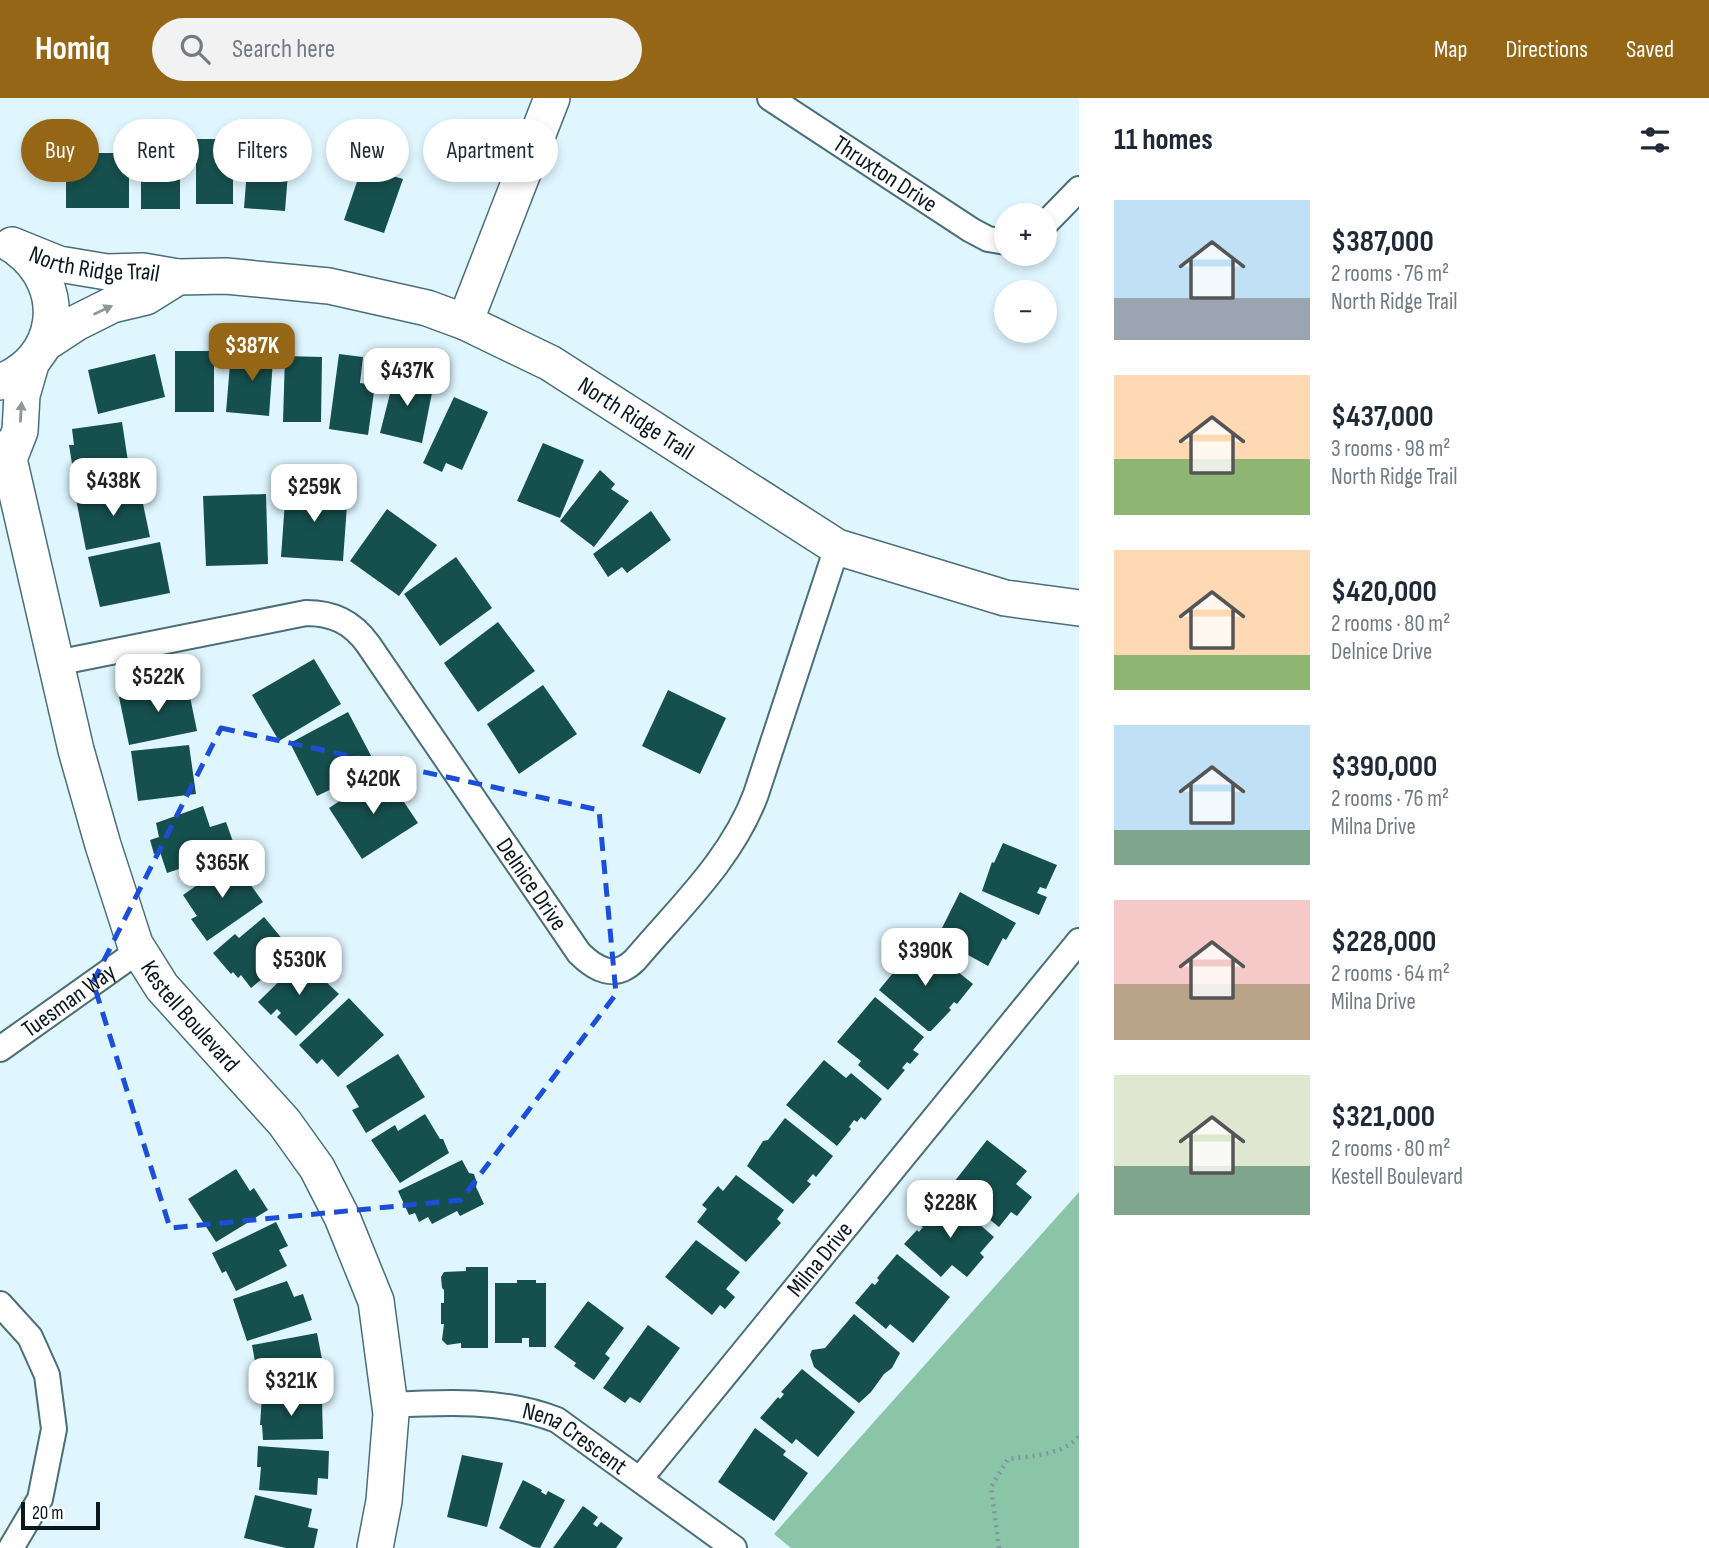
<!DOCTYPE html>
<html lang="en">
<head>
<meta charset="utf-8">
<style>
  :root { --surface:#fff; --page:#f2f2f3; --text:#1f2937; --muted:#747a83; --accent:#966617 }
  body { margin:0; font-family:"Sofia Sans Condensed",sans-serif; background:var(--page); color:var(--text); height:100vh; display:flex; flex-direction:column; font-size:26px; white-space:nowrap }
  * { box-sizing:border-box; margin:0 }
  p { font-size:23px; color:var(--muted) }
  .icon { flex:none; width:38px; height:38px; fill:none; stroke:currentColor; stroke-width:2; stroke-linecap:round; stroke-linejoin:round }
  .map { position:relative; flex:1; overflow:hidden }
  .drawer { display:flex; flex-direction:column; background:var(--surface); width:630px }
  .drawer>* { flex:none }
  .guide { position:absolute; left:21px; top:21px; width:665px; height:63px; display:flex; gap:14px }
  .buttons { position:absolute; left:994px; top:105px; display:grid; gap:14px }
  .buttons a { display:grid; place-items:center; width:63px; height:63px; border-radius:50%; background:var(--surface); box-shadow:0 4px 10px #0003; font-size:35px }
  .scale { position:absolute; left:21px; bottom:18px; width:79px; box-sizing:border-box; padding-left:7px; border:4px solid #09181c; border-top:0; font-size:19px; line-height:24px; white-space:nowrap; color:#09181c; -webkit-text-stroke:5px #fff; paint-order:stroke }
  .price { position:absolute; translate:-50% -60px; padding:0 16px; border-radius:14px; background:#fff; color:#222; font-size:23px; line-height:46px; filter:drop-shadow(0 2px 4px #0008) }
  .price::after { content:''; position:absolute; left:50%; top:42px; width:21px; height:16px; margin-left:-10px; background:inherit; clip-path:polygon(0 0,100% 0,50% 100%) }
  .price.on { background:var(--accent); color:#fff }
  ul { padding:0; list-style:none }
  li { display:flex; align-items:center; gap:21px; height:175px; padding:0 35px }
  li span { display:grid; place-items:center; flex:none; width:196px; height:140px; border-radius:0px; color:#555 }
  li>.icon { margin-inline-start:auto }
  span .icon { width:84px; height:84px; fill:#fffc; stroke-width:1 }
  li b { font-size:30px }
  h2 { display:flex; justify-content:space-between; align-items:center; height:84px; padding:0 35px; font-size:30px }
  .chip { padding:0 24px; border-radius:32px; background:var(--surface); box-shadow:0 4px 10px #0003; font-size:24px; line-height:63px }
  .chip.on { background:var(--accent); color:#fff }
  header { display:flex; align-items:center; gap:42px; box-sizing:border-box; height:98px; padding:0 35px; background:var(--accent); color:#fff }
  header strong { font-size:33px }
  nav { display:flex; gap:38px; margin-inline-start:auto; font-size:24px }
  .search { width:490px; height:63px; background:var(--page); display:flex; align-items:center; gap:18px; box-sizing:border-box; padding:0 24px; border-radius:38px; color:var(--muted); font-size:26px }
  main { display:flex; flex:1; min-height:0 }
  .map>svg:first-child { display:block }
</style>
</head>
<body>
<header>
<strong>Homiq</strong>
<div class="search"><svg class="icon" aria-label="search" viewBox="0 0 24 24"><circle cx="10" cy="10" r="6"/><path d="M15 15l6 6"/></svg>Search here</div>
<nav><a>Map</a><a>Directions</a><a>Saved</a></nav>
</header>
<main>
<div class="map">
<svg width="1079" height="1450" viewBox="0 0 1079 1450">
  <rect width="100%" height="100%" fill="#dff6ff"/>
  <!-- forest -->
  <path fill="#8bc5a8" d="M1079,1094V1450H791L774,1436Z"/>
  <!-- building -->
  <g fill="#16504e">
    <rect x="196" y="41" width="37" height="65"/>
    <rect x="141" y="47" width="39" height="64"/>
    <path d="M249,47L290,50L285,113L244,110Z"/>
    <path d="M85,55H129V110H66V72H85Z"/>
    <path d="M362,69L403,81L384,135L344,122Z"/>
    <path d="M250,246L274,248L269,318L226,314L230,266L250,268Z"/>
    <rect x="175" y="253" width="39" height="61"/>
    <path d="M155,256L165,299L98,316L88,272Z"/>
    <path d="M339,256L363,259L360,285L375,287L368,337L329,331Z"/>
    <path d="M285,258L322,259L321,324H283Z"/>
    <path d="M396,272L420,277L418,285L433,290L422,345L380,335Z"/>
    <path d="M454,299L488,314L462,372L446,365L442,374L423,365Z"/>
    <path d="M122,324L131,383L76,391L69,347H74L72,331Z"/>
    <path d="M543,345L584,362L560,420L517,403Z"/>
    <path d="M600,372L615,386L611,391L629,403L594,449L560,423Z"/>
    <path d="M139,387L150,439L86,452L76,401Z"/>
    <path d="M286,389L348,393L343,463L281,459Z"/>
    <path d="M266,396L268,466L206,468L203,398Z"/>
    <path d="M387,411L437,447L399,498L350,463Z"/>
    <path d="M651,413L671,442L627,475L622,469L608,479L593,456Z"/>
    <path d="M160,444L170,495L100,509L88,459Z"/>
    <path d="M456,459L492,510L440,548L404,496Z"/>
    <path d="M498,524L535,573L478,614L444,565Z"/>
    <path d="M314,561L341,606L279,643L252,597Z"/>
    <path d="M187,584L197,633L129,647L119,599Z"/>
    <path d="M543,587L577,636L519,676L487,626Z"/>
    <path d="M668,592L726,620L700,676L642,648Z"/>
    <path d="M348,614L377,669L317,698L290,645Z"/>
    <path d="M189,647L196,696L138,703L131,653Z"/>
    <path d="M384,674L418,725L362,761L329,710Z"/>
    <path d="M203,708L210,729L226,724L236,752L167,775L160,754L154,756L150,742L159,739L156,725Z"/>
    <path d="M1003,745L1057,767L1046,791L1040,789L1037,795L1047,799L1039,817L982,793L992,764L994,765Z"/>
    <path d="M233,762L263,804L207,843L191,821L197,818L183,797Z"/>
    <path d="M960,794L1016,825L1006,842L1003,840L988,868L937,840Z"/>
    <path d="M264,819L294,855L251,890L241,877L238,880L233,874L231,876L213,855L235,836L239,840Z"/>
    <path d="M916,847L938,866L942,861L973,886L957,906L954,904L949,910L951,912L931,933H928L879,892Z"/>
    <path d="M303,860L325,879L323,881L339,896L296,938L277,919L281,915L277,911L271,917L258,904Z"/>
    <path d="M875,899L924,939L913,952L919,956L910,966L907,964L902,970L905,972L888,992L858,967L861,963L837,944Z"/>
    <path d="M349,900L384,937L338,979L322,961L317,966L299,947Z"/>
    <path d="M398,956L425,999L366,1035L352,1012L359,1009L346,988Z"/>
    <path d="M824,962L846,980L851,975L882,1001L865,1022L861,1019L857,1024L854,1022L849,1029L851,1031L837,1048L786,1007Z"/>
    <path d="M425,1016L440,1041H443L449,1055L400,1085L371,1042L395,1027L398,1033Z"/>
    <path d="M785,1020L833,1058L816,1079L813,1076L807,1083L811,1086L793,1106L747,1068L763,1043L768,1042Z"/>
    <path d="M987,1042L1027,1073L1016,1086L1032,1099L1017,1118L1011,1114L999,1129L970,1106L974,1100L954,1084Z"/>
    <path d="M462,1062L469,1075L474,1076L477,1085L476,1089L484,1106L460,1118L457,1113L432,1126L428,1119L419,1124L415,1115L409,1117L398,1093Z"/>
    <path d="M236,1071L250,1093L254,1090L268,1112L216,1144L188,1101Z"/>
    <path d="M736,1077L784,1112L777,1121L781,1125L746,1164L697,1124L707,1111L702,1107L718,1088L723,1093Z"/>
    <path d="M947,1098L994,1139L980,1155L984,1159L967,1179L952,1167L941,1179L904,1146L917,1132L919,1134L923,1129L921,1128Z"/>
    <path d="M276,1124L288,1148L279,1152L287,1168L236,1193L226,1173L222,1175L212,1155Z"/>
    <path d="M696,1142L740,1174L726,1191L735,1199L725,1211L720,1207L712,1217L665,1179Z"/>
    <path d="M897,1156L950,1199L913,1245L890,1226L886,1231L855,1205L872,1185L875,1187L879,1182L877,1180Z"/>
    <path d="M466,1169H488V1250H461V1245L447,1247L442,1242L444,1226H441V1205H444V1192L442,1190L441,1179L444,1174L466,1173Z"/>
    <path d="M517,1182H536V1185H546V1249H529V1240H522V1245H495V1185H517Z"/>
    <path d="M287,1183L294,1199L303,1196L312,1222L247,1243L233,1201Z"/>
    <path d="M588,1203L624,1230L605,1256L610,1260L594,1282L574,1268L576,1265L554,1249Z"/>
    <path d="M854,1216L900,1255L892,1270L884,1276L871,1294L859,1305L814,1269L810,1257L812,1252L825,1250Z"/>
    <path d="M648,1227L680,1250L640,1305L630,1299L625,1305L603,1290Z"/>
    <path d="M317,1235L322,1261L311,1263L313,1276L303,1277L304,1283L260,1291L252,1247Z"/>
    <path d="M802,1271L855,1314L818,1359L796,1341L792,1346L760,1320L778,1299L780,1301L784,1296L781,1294Z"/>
    <path d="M306,1297V1302H322L323,1341L263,1342L262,1327H260L262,1298Z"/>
    <path d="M755,1330L786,1353L783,1357L808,1375L774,1423L718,1384Z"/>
    <path d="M258,1348L329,1353L328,1381L318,1380L317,1397L259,1392L261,1369H257Z"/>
    <path d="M462,1357L503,1365L487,1429L447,1419Z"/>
    <path d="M523,1382L542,1392L541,1394L546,1397L548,1393L565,1402L540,1450L533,1449L499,1430Z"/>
    <path d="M255,1397L312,1411L308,1429L318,1431L314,1450H286L244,1440Z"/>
    <path d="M583,1408L598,1419L593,1426L597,1429L601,1424L623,1440L616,1450H553Z"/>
  </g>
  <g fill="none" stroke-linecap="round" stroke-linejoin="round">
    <defs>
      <g id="street">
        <path id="s1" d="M770,0L971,132L988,141L1006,144"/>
        <path d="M1045,126L1079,91"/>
        <path id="s2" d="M56,565L306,515C333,515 352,524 368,546L579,855C596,872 615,882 635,862C679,810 732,761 756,696L837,449"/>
        <path id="s3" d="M0,951L138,853"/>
        <path d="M0,1206L30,1239L47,1277L54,1331L40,1401L11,1450"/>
        <path id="s4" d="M389,1307C445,1304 504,1301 557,1322L734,1450"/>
        <path id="s5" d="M640,1381L1079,843"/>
      </g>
      <g id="secondary">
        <path id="s6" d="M12,147L59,166L107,174L143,173L178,179L226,178L329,188L427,210L465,224L550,265L837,449L1005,500L1079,510"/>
        <path d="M465,224L552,0"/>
        <path d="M44,246L76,225L112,207L146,199L178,179"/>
        <path d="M0,284C60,262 69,189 18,151"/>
        <path id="s7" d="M0,351L9,361L76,652L103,747L135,846L162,889L284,1024L317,1070L342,1119L376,1203L391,1316L384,1403L375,1450"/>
        <path d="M9,361L20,333L22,297L31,266"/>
      </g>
    </defs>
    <!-- street casing -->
    <use href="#street" stroke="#4a6e7a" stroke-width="28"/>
    <!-- secondary casing -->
    <use href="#secondary" stroke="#4a6e7a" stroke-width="38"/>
    <!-- path -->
    <path stroke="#81959c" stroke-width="4.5" stroke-dasharray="2 5" stroke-linecap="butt" d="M999,1450L991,1389L1008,1361C1031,1358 1064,1357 1079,1338"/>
    <!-- street -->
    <use href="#street" stroke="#fff" stroke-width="24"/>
    <!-- secondary -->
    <use href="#secondary" stroke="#fff" stroke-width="35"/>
  </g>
  <!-- one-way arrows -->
  <defs><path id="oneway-solid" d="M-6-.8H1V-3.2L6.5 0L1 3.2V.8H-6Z" transform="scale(1.75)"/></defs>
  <g fill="#909799">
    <use href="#oneway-solid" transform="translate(103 212) rotate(-25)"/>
    <use href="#oneway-solid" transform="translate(21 314) rotate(-86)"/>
  </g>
  <!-- marked area -->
  <path fill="none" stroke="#1d4ed8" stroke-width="5" stroke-dasharray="14 9" stroke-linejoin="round" d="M221,630L599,712L616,896L461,1102L170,1130L93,884Z"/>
  <g text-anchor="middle" stroke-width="7" stroke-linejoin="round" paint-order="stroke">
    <!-- street labels -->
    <g font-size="24" fill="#09181c" stroke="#fff">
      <text dy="8" stroke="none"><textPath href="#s1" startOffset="138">Thruxton Drive</textPath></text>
      <text dy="8" stroke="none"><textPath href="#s6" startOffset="86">North Ridge Trail</textPath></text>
      <text dy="8" stroke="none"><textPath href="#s6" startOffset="660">North Ridge Trail</textPath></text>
      <text dy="8" stroke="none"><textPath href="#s2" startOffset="618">Delnice Drive</textPath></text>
      <text dy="8" stroke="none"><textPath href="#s3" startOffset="84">Tuesman Way</textPath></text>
      <text dy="8" stroke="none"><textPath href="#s7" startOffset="606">Kestell Boulevard</textPath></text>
      <text dy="8" stroke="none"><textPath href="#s5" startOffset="284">Milna Drive</textPath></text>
      <text dy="8" stroke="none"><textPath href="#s4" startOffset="194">Nena Crescent</textPath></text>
    </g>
  </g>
</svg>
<div class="buttons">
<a>+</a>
<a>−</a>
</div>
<div class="scale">20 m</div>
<b class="price on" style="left:252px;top:285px">$387K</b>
<b class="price" style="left:407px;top:310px">$437K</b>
<b class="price" style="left:113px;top:420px">$438K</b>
<b class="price" style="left:314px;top:426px">$259K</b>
<b class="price" style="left:158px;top:616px">$522K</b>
<b class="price" style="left:373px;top:718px">$420K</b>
<b class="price" style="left:222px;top:802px">$365K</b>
<b class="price" style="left:925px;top:890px">$390K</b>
<b class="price" style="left:299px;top:899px">$530K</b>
<b class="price" style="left:950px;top:1142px">$228K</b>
<b class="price" style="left:291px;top:1320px">$321K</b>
<div class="guide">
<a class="chip on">Buy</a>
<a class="chip">Rent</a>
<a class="chip">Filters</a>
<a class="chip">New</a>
<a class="chip">Apartment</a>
</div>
</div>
<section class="drawer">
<h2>11 homes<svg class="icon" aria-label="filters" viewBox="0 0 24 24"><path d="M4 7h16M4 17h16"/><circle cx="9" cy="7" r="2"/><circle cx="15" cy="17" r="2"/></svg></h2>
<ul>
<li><span style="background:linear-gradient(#bfe0f5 70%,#9aa5b1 0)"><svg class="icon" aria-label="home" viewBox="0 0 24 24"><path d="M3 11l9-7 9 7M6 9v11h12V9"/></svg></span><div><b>$387,000</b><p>2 rooms · 76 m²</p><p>North Ridge Trail</p></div></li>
<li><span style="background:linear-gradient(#ffd9b3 60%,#8fb573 0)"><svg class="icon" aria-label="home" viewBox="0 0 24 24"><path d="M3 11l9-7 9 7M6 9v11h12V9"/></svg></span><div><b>$437,000</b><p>3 rooms · 98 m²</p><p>North Ridge Trail</p></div></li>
<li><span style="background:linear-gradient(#ffd9b3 75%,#8fb573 0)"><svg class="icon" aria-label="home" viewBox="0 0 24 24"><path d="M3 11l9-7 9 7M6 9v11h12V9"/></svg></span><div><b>$420,000</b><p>2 rooms · 80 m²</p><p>Delnice Drive</p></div></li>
<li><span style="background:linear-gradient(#bfe0f5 75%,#7fa58c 0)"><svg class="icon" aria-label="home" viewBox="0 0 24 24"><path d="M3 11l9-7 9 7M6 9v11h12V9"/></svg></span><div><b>$390,000</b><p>2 rooms · 76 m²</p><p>Milna Drive</p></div></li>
<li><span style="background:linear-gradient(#f6c9c9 60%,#b9a48a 0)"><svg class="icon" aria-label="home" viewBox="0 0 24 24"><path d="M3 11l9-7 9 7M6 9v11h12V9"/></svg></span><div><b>$228,000</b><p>2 rooms · 64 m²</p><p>Milna Drive</p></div></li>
<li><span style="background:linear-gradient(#dfe7d0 65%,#7fa58c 0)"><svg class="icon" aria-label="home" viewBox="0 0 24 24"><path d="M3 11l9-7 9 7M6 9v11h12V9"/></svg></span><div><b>$321,000</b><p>2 rooms · 80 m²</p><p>Kestell Boulevard</p></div></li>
</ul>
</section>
</main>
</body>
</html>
